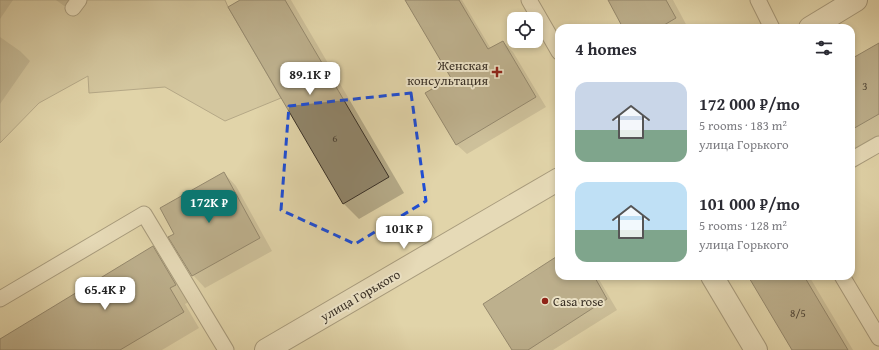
<!DOCTYPE html>
<html lang="en">
<head>
<meta charset="utf-8">
<style>
  :root { --surface:#fff; --page:#f2f2f3; --text:#2b2b33; --muted:#7c7c81; --accent:#0f766e }
  body { margin:0; font-family:"Gentium Book Plus",serif; background:var(--page); color:var(--text); height:100vh; display:flex; flex-direction:column; font-size:15px; white-space:nowrap }
  * { box-sizing:border-box; margin:0 }
  p { font-size:13px; color:var(--muted) }
  .icon { flex:none; width:22px; height:22px; fill:none; stroke:currentColor; stroke-width:2; stroke-linecap:round; stroke-linejoin:round }
  .map { position:relative; flex:1; overflow:hidden }
  .panel { position:absolute; left:555px; top:24px; width:300px; height:256px; display:flex; flex-direction:column; background:var(--surface); border-radius:12px; box-shadow:0 2px 6px #0003 }
  .panel>* { flex:none }
  .tools { position:absolute; left:507px; top:12px; display:grid; gap:8px }
  .tools a { display:grid; place-items:center; width:36px; height:36px; border-radius:8px; background:var(--surface); box-shadow:0 2px 6px #0003; font-size:20px }
  .price { position:absolute; translate:-50% -34px; padding:0 9px; border-radius:8px; background:#fff; color:#222; font-size:13px; line-height:26px; filter:drop-shadow(0 1px 2px #0008) }
  .price::after { content:''; position:absolute; left:50%; top:24px; width:12px; height:9px; margin-left:-6px; background:inherit; clip-path:polygon(0 0,100% 0,50% 100%) }
  .price.active { background:var(--accent); color:#fff }
  ul { padding:0; list-style:none }
  li { display:flex; align-items:center; gap:12px; height:100px; padding:0 20px }
  li span { display:grid; place-items:center; flex:none; width:112px; height:80px; border-radius:12px; color:#555 }
  li>.icon { margin-inline-start:auto }
  span .icon { width:48px; height:48px; fill:#fffc; stroke-width:1 }
  li b { font-size:17px }
  h2 { display:flex; justify-content:space-between; align-items:center; height:48px; padding:0 20px; font-size:17px }
  .map>svg:first-child { display:block }
</style>
</head>
<body>
<div class="map">
<svg width="879" height="350" viewBox="0 0 879 350">
  <rect width="100%" height="100%" fill="#e1d4a9"/>
  <filter id="stains"><feTurbulence type="fractalNoise" baseFrequency=".005" numOctaves="4"/><feColorMatrix values="0 0 0 0 .2 0 0 0 0 .09 0 0 0 0 .02 0 0 0 .5 -.17"/></filter>
  <radialGradient id="worn" r=".72"><stop offset=".6" stop-color="#630" stop-opacity="0"/><stop offset="1" stop-color="#630" stop-opacity=".3"/></radialGradient>
  <!-- green -->
  <path fill="#c4b893" stroke="#7e745c" d="M0,0H225L228,7L281,98L225,121L165,87L89,93L88,76L39,103L0,143Z"/>
  <!-- shadow -->
  <g fill="#0003">
    <path d="M0,0H13L0,19Z"/>
    <path d="M56,0H72L67,8Z"/>
    <path d="M242,0H291L404,193L359,219L344,204L229,8Z"/>
    <path d="M406,0H462L491,49L503,42L513,52L546,107L467,154L457,145L427,93L452,78Z"/>
    <path d="M609,0H673L688,28H624Z"/>
    <path d="M0,37L20,51L30,61L0,104Z"/>
    <path d="M879,44V138L851,155V60Z"/>
    <path d="M224,173L236,186L272,251L205,288L193,275L176,234Z"/>
    <path d="M153,248L169,263L191,301L185,304L199,328L162,350H0V340Z"/>
    <path d="M559,256V276H597L617,310L553,350H514Z"/>
    <path d="M749,276H809L853,350H794Z"/>
  </g>
  <!-- building -->
  <g fill="#90856a" stroke="#393026">
    <path d="M240,0H285L389,177L343,204L228,7Z"/>
    <path d="M405,0H459L488,49L503,41L536,97L456,145L425,93L451,78Z"/>
    <path d="M608,0H666L676,18L659,28H623Z"/>
    <path d="M879,43V114L851,130V59Z"/>
    <path d="M224,172L260,238L192,276L168,237L174,234L160,208Z"/>
    <path d="M153,246L176,285L170,288L184,312L120,350H0V339Z"/>
    <path d="M559,255V276H594L607,299L528,350H512L483,304Z"/>
    <path d="M748,276H804L848,350H792Z"/>
  </g>
  <g fill="none" stroke-linecap="round" stroke-linejoin="round">
    <defs>
      <g id="lane">
        <path d="M529,0L559,52"/>
        <path d="M758,0L772,28"/>
        <path d="M73,8L79,0"/>
        <path d="M851,160L879,144"/>
        <path d="M842,276L879,338"/>
        <path d="M0,299L144,214L226,350"/>
      </g>
      <g id="street">
        <path d="M810,28L856,0"/>
        <path d="M712,276L756,350"/>
        <path d="M266,350L559,179"/>
      </g>
    </defs>
    <!-- lane casing -->
    <use href="#lane" stroke="#635947" stroke-width="17"/>
    <!-- street casing -->
    <use href="#street" stroke="#635947" stroke-width="24"/>
    <!-- lane -->
    <use href="#lane" stroke="#ece3c7" stroke-width="15"/>
    <!-- street -->
    <use href="#street" stroke="#ece3c7" stroke-width="22"/>
  </g>
  <!-- marked area -->
  <path d="M0 0H879V350H0ZM411,93L426,201L355,244L281,210L289,106Z" fill="#e1d4a9" fill-opacity=".55" fill-rule="evenodd"/>
  <path fill="none" stroke="#1d4ed8" stroke-width="3" stroke-dasharray="8 5" stroke-linejoin="round" d="M411,93L426,201L355,244L281,210L289,106Z"/>
  <!-- markers -->
  <g fill="#8f2418" stroke="#ece3c7" stroke-width="1.5">
    <path d="M495 66h4v4h4v4h-4v4h-4v-4h-4v-4h4z"/>
    <circle cx="545" cy="301" r="4"/>
  </g>
  <g text-anchor="middle" stroke-width="4" stroke-linejoin="round" paint-order="stroke">
    <!-- number labels -->
    <g font-size="11" fill="#4f4537">
      <text x="865" y="90">3</text>
      <text x="335" y="142">6</text>
      <text x="798" y="317">8/5</text>
    </g>
    <!-- poi labels -->
    <g font-size="13" fill="#393026" stroke="#ece3c7" text-anchor="end">
      <text x="488" y="70">Женская<tspan x="488" dy="15">консультация</tspan></text>
      <text x="553" y="306" text-anchor="start">Casa rose</text>
    </g>
    <!-- street labels -->
    <g font-size="13" fill="#393026" stroke="#ece3c7">
      <text transform="translate(360 295) rotate(-30)" y="5">улица Горького</text>
    </g>
  </g>
  <rect width="100%" height="100%" filter="url(#stains)"/>
  <rect width="100%" height="100%" fill="url(#worn)"/>
</svg>
<div class="tools">
<a><svg class="icon" aria-label="locate" viewBox="0 0 24 24"><circle cx="12" cy="12" r="6"/><path d="M12 2v4M12 18v4M2 12h4M18 12h4"/></svg></a>
</div>
<b class="price" style="left:310px;top:96px">89.1K ₽</b>
<b class="price active" style="left:209px;top:224px">172K ₽</b>
<b class="price" style="left:404px;top:250px">101K ₽</b>
<b class="price" style="left:105px;top:311px">65.4K ₽</b>
<section class="panel">
<h2>4 homes<svg class="icon" aria-label="filters" viewBox="0 0 24 24"><path d="M4 7h16M4 17h16"/><circle cx="9" cy="7" r="2"/><circle cx="15" cy="17" r="2"/></svg></h2>
<ul>
<li><span style="background:linear-gradient(#c9d6e8 60%,#7fa58c 0)"><svg class="icon" aria-label="home" viewBox="0 0 24 24"><path d="M3 11l9-7 9 7M6 9v11h12V9"/></svg></span><div><b>172 000 ₽/mo</b><p>5 rooms · 183 m²</p><p>улица Горького</p></div></li>
<li><span style="background:linear-gradient(#bfe0f5 60%,#7fa58c 0)"><svg class="icon" aria-label="home" viewBox="0 0 24 24"><path d="M3 11l9-7 9 7M6 9v11h12V9"/></svg></span><div><b>101 000 ₽/mo</b><p>5 rooms · 128 m²</p><p>улица Горького</p></div></li>
</ul>
</section>
</div>
</body>
</html>
